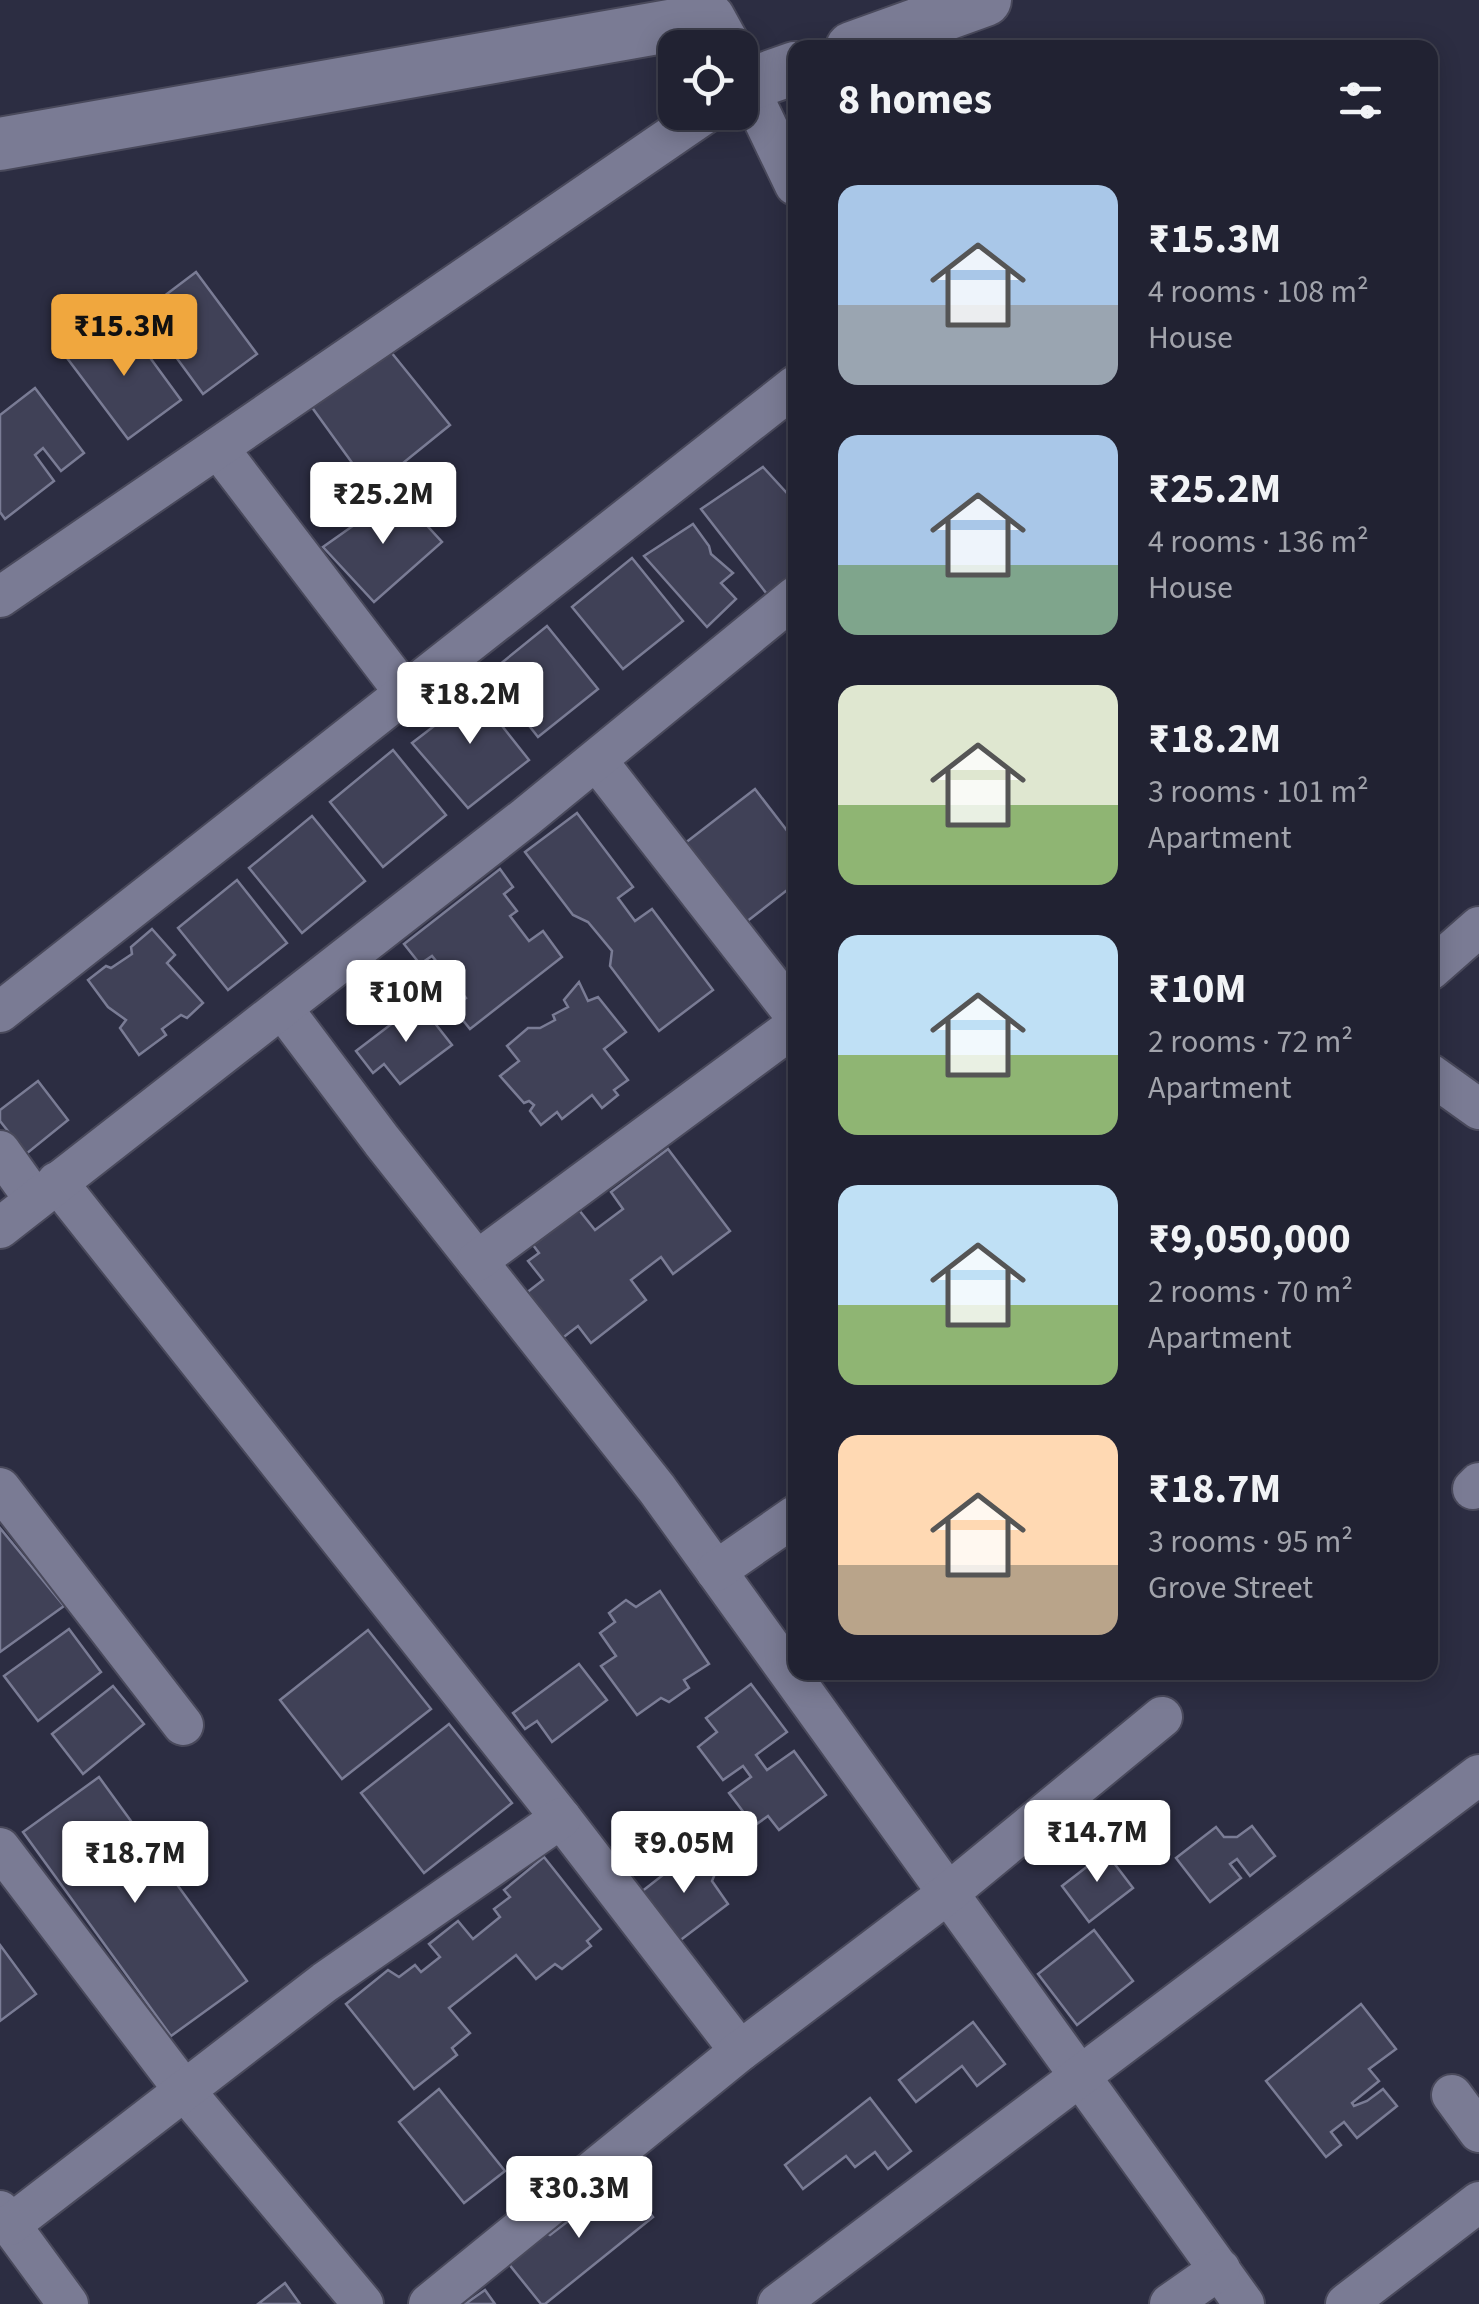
<!DOCTYPE html>
<html lang="en">
<head>
<meta charset="utf-8">
<style>
  :root { --surface:#212232; --page:#292a3a; --text:#f1f3f6; --muted:#a2a4ac; --line:#3e3f4d; --accent:#f0a73e }
  body { margin:0; font-family:"Source Sans 3",sans-serif; background:var(--page); color:var(--text); height:100vh; display:flex; flex-direction:column; font-size:38px; white-space:nowrap }
  * { box-sizing:border-box; margin:0 }
  p { font-size:32px; color:var(--muted) }
  .icon { flex:none; width:55px; height:55px; fill:none; stroke:currentColor; stroke-width:2; stroke-linecap:round; stroke-linejoin:round }
  .map { position:relative; flex:1; overflow:hidden }
  .panel { position:absolute; left:788px; top:40px; width:650px; height:1640px; display:flex; flex-direction:column; background:var(--surface); border-radius:20px; box-shadow:0 5px 25px #0003,0 0 0 2px var(--line) }
  .panel>* { flex:none }
  .tools { position:absolute; left:658px; top:30px; display:grid; gap:20px }
  .tools a { display:grid; place-items:center; width:100px; height:100px; border-radius:20px; background:var(--surface); box-shadow:0 5px 25px #0003,0 0 0 2px var(--line); font-size:50px }
  .price { position:absolute; translate:-50% -85px; padding:0 22px; border-radius:10px; background:#fff; color:#222; font-size:32px; line-height:65px; filter:drop-shadow(0 2px 5px #0008) }
  .price::after { content:''; position:absolute; left:50%; top:60px; width:30px; height:22px; margin-left:-15px; background:inherit; clip-path:polygon(0 0,100% 0,50% 100%) }
  .price.on { background:var(--accent); color:#111 }
  ul { padding:0; list-style:none }
  li { display:flex; align-items:center; gap:30px; height:250px; padding:0 50px }
  li span { display:grid; place-items:center; flex:none; width:280px; height:200px; border-radius:20px; color:#555 }
  li>.icon { margin-inline-start:auto }
  span .icon { width:120px; height:120px; fill:#fffc; stroke-width:1 }
  li b { font-size:42px }
  h2 { display:flex; justify-content:space-between; align-items:center; height:120px; padding:0 50px; font-size:42px }
  .map>svg:first-child { display:block }
</style>
</head>
<body>
<div class="map">
<svg width="1479" height="2304" viewBox="0 0 1479 2304">
  <rect width="100%" height="100%" fill="#2c2d42"/>
  <!-- building -->
  <g fill="#404157" stroke="#7a7c95" stroke-width="2.5">
    <path d="M196,272L257,354L203,394L143,312Z"/>
    <path d="M121,318L181,400L128,439L67,358Z"/>
    <path d="M391,352L450,425L371,489L311,406Z"/>
    <path d="M35,388L84,453L61,471L43,448L35,455L54,481L5,519L0,512V415Z"/>
    <path d="M763,467L795,502V525L789,535L795,541V571L770,598L701,509Z"/>
    <path d="M398,494L442,542L374,602L323,547Z"/>
    <path d="M693,524L709,546L711,554L733,573L721,583L736,599L707,627L644,556Z"/>
    <path d="M632,558L683,621L623,669L572,607Z"/>
    <path d="M547,626L598,689L538,737L488,674Z"/>
    <path d="M468,683L529,760L468,808L412,743L442,720L434,709Z"/>
    <path d="M393,750L446,815L383,867L330,802Z"/>
    <path d="M755,789L795,841V884L741,926L680,847Z"/>
    <path d="M577,813L633,887L618,898L635,921L652,909L713,990L659,1031L610,966L612,951L588,922L573,915L525,852Z"/>
    <path d="M312,816L365,881L302,933L249,868Z"/>
    <path d="M500,869L513,887L504,894L517,911L510,916L529,941L543,931L562,957L470,1029L453,1008L466,998L432,956L420,964L404,944Z"/>
    <path d="M237,880L287,943L228,990L178,928Z"/>
    <path d="M152,929L175,955L167,963L203,1003L187,1018L181,1015L162,1029L166,1035L139,1055L120,1028L126,1020L108,1007L88,980L106,966L111,968L132,954L131,947Z"/>
    <path d="M579,982L588,1001L598,997L626,1032L604,1049L628,1080L614,1090L618,1095L602,1108L592,1095L562,1119L557,1112L541,1125L530,1111L534,1105L529,1101L524,1103L500,1076L519,1061L507,1046L528,1028H540L555,1020L553,1015L568,1007L564,1000Z"/>
    <path d="M419,1003L452,1045L400,1084L384,1064L373,1073L356,1051Z"/>
    <path d="M38,1081L68,1120L26,1154L0,1121V1110Z"/>
    <path d="M668,1149L730,1231L673,1274L661,1257L631,1280L646,1300L591,1343L578,1326L556,1343L521,1297L543,1280L528,1261L539,1253L533,1245L579,1210L595,1230L623,1209L611,1192Z"/>
    <path d="M0,1528L64,1606L0,1652Z"/>
    <path d="M660,1591L709,1664L684,1680L689,1688L669,1702L661,1698L637,1715L601,1666L616,1656L600,1633L615,1622L609,1613L626,1600L636,1607Z"/>
    <path d="M69,1629L101,1672L38,1721L4,1676Z"/>
    <path d="M368,1630L431,1709L342,1779L280,1700Z"/>
    <path d="M579,1664L607,1700L552,1742L537,1721L525,1729L513,1713Z"/>
    <path d="M751,1684L787,1732L756,1755L767,1770L794,1751L826,1795L779,1830L768,1816L754,1826L729,1793L751,1777L743,1766L723,1780L698,1747L717,1732L706,1718Z"/>
    <path d="M113,1686L144,1724L83,1774L52,1734Z"/>
    <path d="M449,1724L512,1803L424,1873L361,1793Z"/>
    <path d="M99,1777L247,1981L171,2036L23,1832Z"/>
    <path d="M1252,1826L1275,1856L1250,1876L1237,1859L1230,1864L1241,1878L1210,1902L1176,1858L1216,1827L1224,1837H1237Z"/>
    <path d="M1098,1842L1133,1888L1089,1922L1062,1886L1093,1862L1090,1849Z"/>
    <path d="M700,1846L717,1869L712,1881L728,1904L674,1945L636,1896Z"/>
    <path d="M544,1857L601,1929L587,1941L591,1946L562,1969L555,1964L536,1979L516,1955L449,2008L470,2033L452,2048L457,2055L414,2089L346,2004L388,1970L399,1977L415,1965L421,1972L440,1957L429,1944L458,1921L473,1939L500,1917L494,1909L510,1897L504,1890Z"/>
    <path d="M1094,1930L1133,1981L1077,2025L1038,1974Z"/>
    <path d="M0,1945L36,1994L0,2021Z"/>
    <path d="M1361,2004L1396,2049L1369,2069L1379,2081L1352,2103L1354,2106L1367,2101L1383,2089L1397,2106L1357,2138L1344,2122L1331,2132L1341,2145L1326,2157L1266,2081Z"/>
    <path d="M973,2022L1005,2064L977,2086L962,2066L916,2102L899,2080Z"/>
    <path d="M439,2089L505,2171L464,2203L399,2122Z"/>
    <path d="M870,2098L911,2151L888,2169L875,2152L855,2167L846,2156L803,2189L785,2165Z"/>
    <path d="M620,2174L653,2217L545,2304H541L504,2258L540,2229L550,2235L593,2202L591,2197Z"/>
    <path d="M285,2283L300,2304H258Z"/>
    <path d="M485,2290L495,2304H465Z"/>
  </g>
  <g fill="none" stroke-linecap="round" stroke-linejoin="round">
    <defs>
      <g id="minor">
        <path d="M740,90L747,85L795,185"/>
        <path d="M218,448L405,693"/>
        <path d="M0,597L707,112"/>
        <path d="M597,761L795,1015"/>
        <path d="M1430,970L1479,927"/>
        <path d="M282,1008L382,1141L657,1489L1244,2304"/>
        <path d="M0,1012L795,386"/>
        <path d="M1430,1074L1479,1109"/>
        <path d="M0,1151L35,1200"/>
        <path d="M57,1182L561,1818L740,2051"/>
        <path d="M0,1228L526,817L795,597"/>
        <path d="M477,1261L795,1026"/>
        <path d="M0,1488L183,1725"/>
        <path d="M1473,1489L1479,1483"/>
        <path d="M716,1571L795,1516"/>
        <path d="M0,1848L184,2090L363,2304"/>
        <path d="M1452,2095L1479,2132"/>
        <path d="M0,2211L68,2304"/>
        <path d="M10,2225L325,1982L561,1818"/>
        <path d="M429,2304L740,2051L947,1894L1162,1717"/>
        <path d="M778,2304L1479,1775"/>
        <path d="M1170,2304L1220,2269"/>
        <path d="M1346,2304L1479,2202"/>
      </g>
      <g id="tertiary">
        <path d="M852,48L985,0"/>
        <path d="M740,73L747,85L795,68"/>
        <path d="M0,144L709,19L725,48"/>
      </g>
    </defs>
    <!-- minor casing -->
    <use href="#minor" stroke="#49495b" stroke-width="44"/>
    <!-- tertiary casing -->
    <use href="#tertiary" stroke="#49495b" stroke-width="56"/>
    <!-- minor -->
    <use href="#minor" stroke="#7a7b94" stroke-width="40"/>
    <!-- tertiary -->
    <use href="#tertiary" stroke="#7a7b94" stroke-width="52"/>
  </g>
</svg>
<div class="tools">
<a><svg class="icon" aria-label="locate" viewBox="0 0 24 24"><circle cx="12" cy="12" r="6"/><path d="M12 2v4M12 18v4M2 12h4M18 12h4"/></svg></a>
</div>
<b class="price on" style="left:124px;top:379px">₹15.3M</b>
<b class="price" style="left:383px;top:547px">₹25.2M</b>
<b class="price" style="left:470px;top:747px">₹18.2M</b>
<b class="price" style="left:406px;top:1045px">₹10M</b>
<b class="price" style="left:1097px;top:1885px">₹14.7M</b>
<b class="price" style="left:684px;top:1896px">₹9.05M</b>
<b class="price" style="left:135px;top:1906px">₹18.7M</b>
<b class="price" style="left:579px;top:2241px">₹30.3M</b>
<section class="panel">
<h2>8 homes<svg class="icon" aria-label="filters" viewBox="0 0 24 24"><path d="M4 7h16M4 17h16"/><circle cx="9" cy="7" r="2"/><circle cx="15" cy="17" r="2"/></svg></h2>
<ul>
<li><span style="background:linear-gradient(#a9c7e8 60%,#9aa5b1 0)"><svg class="icon" aria-label="home" viewBox="0 0 24 24"><path d="M3 11l9-7 9 7M6 9v11h12V9"/></svg></span><div><b>₹15.3M</b><p>4 rooms · 108 m²</p><p>House</p></div></li>
<li><span style="background:linear-gradient(#a9c7e8 65%,#7fa58c 0)"><svg class="icon" aria-label="home" viewBox="0 0 24 24"><path d="M3 11l9-7 9 7M6 9v11h12V9"/></svg></span><div><b>₹25.2M</b><p>4 rooms · 136 m²</p><p>House</p></div></li>
<li><span style="background:linear-gradient(#dfe7d0 60%,#8fb573 0)"><svg class="icon" aria-label="home" viewBox="0 0 24 24"><path d="M3 11l9-7 9 7M6 9v11h12V9"/></svg></span><div><b>₹18.2M</b><p>3 rooms · 101 m²</p><p>Apartment</p></div></li>
<li><span style="background:linear-gradient(#bfe0f5 60%,#8fb573 0)"><svg class="icon" aria-label="home" viewBox="0 0 24 24"><path d="M3 11l9-7 9 7M6 9v11h12V9"/></svg></span><div><b>₹10M</b><p>2 rooms · 72 m²</p><p>Apartment</p></div></li>
<li><span style="background:linear-gradient(#bfe0f5 60%,#8fb573 0)"><svg class="icon" aria-label="home" viewBox="0 0 24 24"><path d="M3 11l9-7 9 7M6 9v11h12V9"/></svg></span><div><b>₹9,050,000</b><p>2 rooms · 70 m²</p><p>Apartment</p></div></li>
<li><span style="background:linear-gradient(#ffd9b3 65%,#b9a48a 0)"><svg class="icon" aria-label="home" viewBox="0 0 24 24"><path d="M3 11l9-7 9 7M6 9v11h12V9"/></svg></span><div><b>₹18.7M</b><p>3 rooms · 95 m²</p><p>Grove Street</p></div></li>
</ul>
</section>
</div>
</body>
</html>
